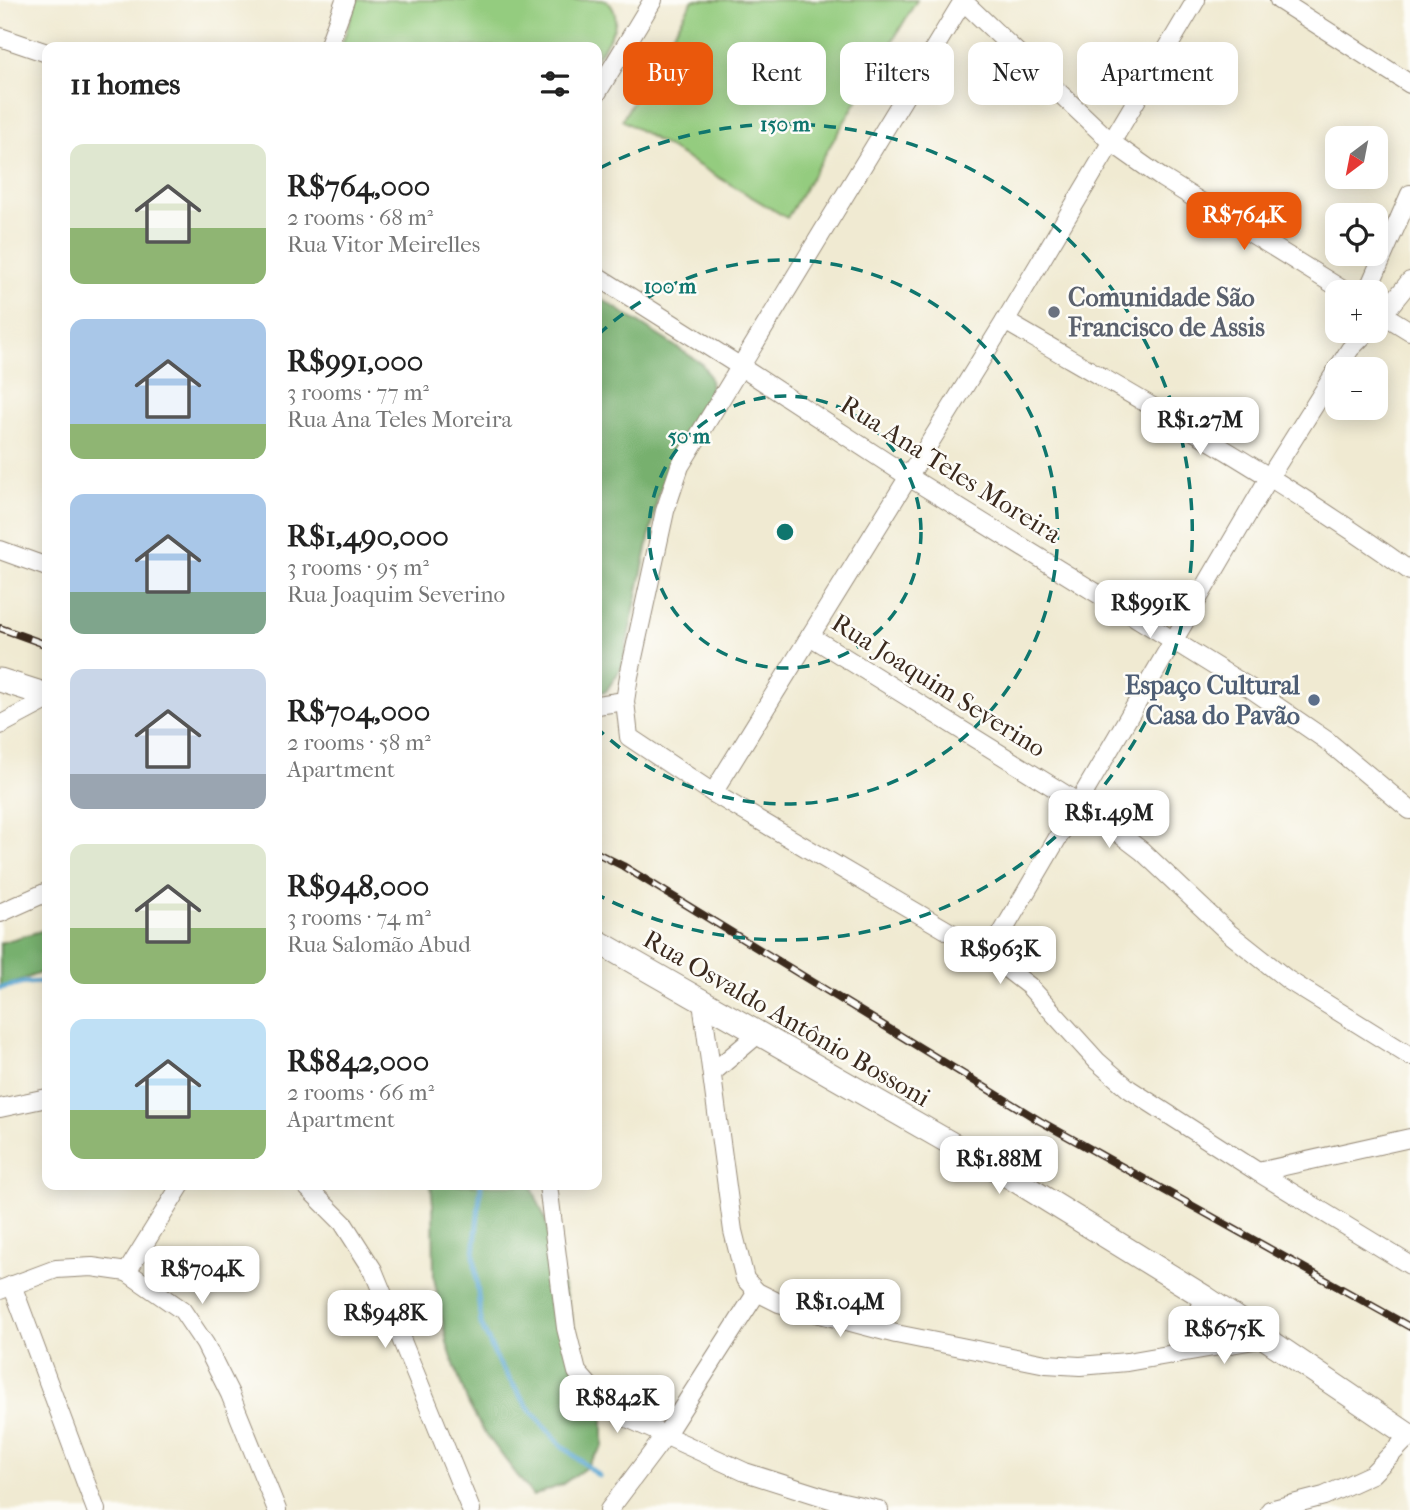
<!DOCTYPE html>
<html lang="en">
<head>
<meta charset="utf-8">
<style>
  :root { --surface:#fff; --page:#f6f6f6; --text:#222; --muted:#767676; --accent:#ea580c }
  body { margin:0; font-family:"IM FELL French Canon",serif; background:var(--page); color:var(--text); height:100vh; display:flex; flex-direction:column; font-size:26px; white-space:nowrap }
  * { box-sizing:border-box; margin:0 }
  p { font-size:23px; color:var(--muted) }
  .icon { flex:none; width:38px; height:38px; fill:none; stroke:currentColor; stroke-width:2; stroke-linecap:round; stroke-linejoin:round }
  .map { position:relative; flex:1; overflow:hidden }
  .details { position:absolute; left:42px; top:42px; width:560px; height:1148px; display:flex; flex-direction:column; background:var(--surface); border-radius:14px; box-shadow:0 4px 18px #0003 }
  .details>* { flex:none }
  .hud { position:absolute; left:623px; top:42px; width:665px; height:63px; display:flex; gap:14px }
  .needle { width:46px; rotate:212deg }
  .fabs { position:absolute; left:1325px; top:126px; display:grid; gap:14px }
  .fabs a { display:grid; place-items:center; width:63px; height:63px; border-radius:14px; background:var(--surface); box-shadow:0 4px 18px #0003; font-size:35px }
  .price { position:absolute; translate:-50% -60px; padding:0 16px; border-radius:14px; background:#fff; color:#222; font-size:23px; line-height:46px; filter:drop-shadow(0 2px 4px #0008) }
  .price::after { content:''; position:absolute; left:50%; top:42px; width:21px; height:16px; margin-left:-10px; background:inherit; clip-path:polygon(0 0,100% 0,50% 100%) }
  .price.on { background:var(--accent); color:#fff }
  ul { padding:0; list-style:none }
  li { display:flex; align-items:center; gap:21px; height:175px; padding:0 28px }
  li span { display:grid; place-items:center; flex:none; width:196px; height:140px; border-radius:14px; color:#555 }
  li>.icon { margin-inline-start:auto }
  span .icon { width:84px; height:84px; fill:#fffc; stroke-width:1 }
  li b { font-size:30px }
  h2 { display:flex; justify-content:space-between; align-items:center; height:84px; padding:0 28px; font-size:30px }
  .chip { padding:0 24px; border-radius:14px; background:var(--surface); box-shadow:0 4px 18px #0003; font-size:24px; line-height:63px }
  .chip.on { background:var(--accent); color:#fff }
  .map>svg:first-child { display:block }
</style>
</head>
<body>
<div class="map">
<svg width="1410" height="1510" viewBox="0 0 1410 1510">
  <rect width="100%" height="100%" fill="#fdfcf7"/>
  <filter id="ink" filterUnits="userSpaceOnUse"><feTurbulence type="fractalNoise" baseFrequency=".0143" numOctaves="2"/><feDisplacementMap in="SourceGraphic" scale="14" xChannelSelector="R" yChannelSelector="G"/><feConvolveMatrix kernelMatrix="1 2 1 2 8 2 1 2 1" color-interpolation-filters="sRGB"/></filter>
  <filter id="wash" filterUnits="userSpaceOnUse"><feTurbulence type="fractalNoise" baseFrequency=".00686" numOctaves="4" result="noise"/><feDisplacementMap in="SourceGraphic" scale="28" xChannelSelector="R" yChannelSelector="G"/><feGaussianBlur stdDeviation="1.57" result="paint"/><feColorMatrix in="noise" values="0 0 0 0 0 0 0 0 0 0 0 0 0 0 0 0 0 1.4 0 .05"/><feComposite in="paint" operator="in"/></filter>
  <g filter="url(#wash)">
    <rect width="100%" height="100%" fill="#f0ead2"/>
    <!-- green -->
    <g fill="#94cc7f" stroke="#687b4e" stroke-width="2">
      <path d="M357,0H606C627,18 608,39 597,58V47H341Z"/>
      <path d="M693,0H917L787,218L622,120Z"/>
    </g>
    <!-- forest -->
    <g fill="#77b06e" stroke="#596d46" stroke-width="2">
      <path d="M597,296L701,363C709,373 712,381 710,393L679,445L665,476L658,496L622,667L606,691L597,693Z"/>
      <path d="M47,929V974L40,973L0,988V943Z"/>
      <path d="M431,1185H531L545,1218L575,1331L603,1413V1447L584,1469L561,1485L533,1496L482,1429L468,1403L456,1370L447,1343L434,1278L433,1205Z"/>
    </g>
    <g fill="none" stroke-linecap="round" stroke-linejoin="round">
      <!-- stream -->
      <g stroke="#57a5d1" stroke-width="5">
        <path d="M0,988L23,983L47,982"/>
        <path d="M481,1185L474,1254L481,1324L498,1362L528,1407L559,1443L599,1476"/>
      </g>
    </g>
  </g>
  <g filter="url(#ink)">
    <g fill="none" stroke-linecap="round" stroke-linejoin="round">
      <defs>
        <g id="minor">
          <path d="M962,0L1111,142L1162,178L1346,292"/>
          <path d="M1279,0L1410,84"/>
          <path d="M963,1L680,466L665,511L629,676L625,701L629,737L713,793L989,955L1029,986L1097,1061L1129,1089L1258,1172L1410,1265"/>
          <path d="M0,37L47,53"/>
          <path d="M328,47L345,0"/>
          <path d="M597,93L653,0"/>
          <path d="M597,276L741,367L909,477L1250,688L1326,740L1410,810"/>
          <path d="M1367,292L1410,194"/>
          <path d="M1376,310L1410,331"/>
          <path d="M1005,321C1142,401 1281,478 1410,571"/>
          <path d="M1376,323L1410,281"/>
          <path d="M0,550L47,567"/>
          <path d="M810,636L1079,803L1142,851L1229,933L1288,980L1410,1056"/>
          <path d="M597,705L625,701"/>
          <path d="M0,725L47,700"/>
          <path d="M713,793L1005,321L1196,0"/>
          <path d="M0,913L47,892"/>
          <path d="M989,955L1270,476L1350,349L1368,331"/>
          <path d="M702,1002L733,1231L745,1279L757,1292L779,1303L896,1334L1046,1364L1080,1366L1127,1362L1266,1338"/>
          <path d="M712,1073L758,1034"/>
          <path d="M0,1108L47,1098"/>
          <path d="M1258,1172L1410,1138"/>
          <path d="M305,1185L343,1223L373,1270L471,1510"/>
          <path d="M548,1185L566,1328L577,1372L600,1398L623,1416L745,1472L830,1499L879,1510"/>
          <path d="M127,1272L181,1185"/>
          <path d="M12,1285L96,1510"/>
          <path d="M0,1290L56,1269L92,1267L127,1272L182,1310L205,1344L230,1394L277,1510"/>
          <path d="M1174,1355L1206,1298"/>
          <path d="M609,1510L664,1437L757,1292"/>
          <path d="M1270,1510L1324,1496L1372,1474L1409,1436"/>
        </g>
        <g id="tertiary">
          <path d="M0,680L47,695"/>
          <path d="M597,941L1015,1180L1206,1298L1410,1436"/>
        </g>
      </defs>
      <!-- minor casing -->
      <use href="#minor" stroke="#968a78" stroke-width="20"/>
      <!-- tertiary casing -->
      <use href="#tertiary" stroke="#968a78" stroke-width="25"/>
      <!-- minor -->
      <use href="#minor" stroke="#fff" stroke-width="18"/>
      <!-- tertiary -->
      <use href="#tertiary" stroke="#fff" stroke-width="23"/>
      <defs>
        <g id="rail">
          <path d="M0,628L47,645"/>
          <path d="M597,853L623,866L1040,1121L1410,1327"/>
        </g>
      </defs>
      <!-- rail casing -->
      <use href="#rail" stroke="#3b2a1e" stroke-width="8"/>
      <!-- rail -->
      <use href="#rail" stroke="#fdfcf7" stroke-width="5" stroke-dasharray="16" stroke-linecap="butt"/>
    </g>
  </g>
  <!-- distance rings -->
  <g fill="none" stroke="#0f766e" stroke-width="3.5" stroke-dasharray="12 9">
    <circle cx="785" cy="532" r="136"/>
    <path d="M598 335A272 272 0 1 1 598 729"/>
    <path d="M600 168A408 408 0 1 1 600 896"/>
  </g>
  <!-- markers -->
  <circle fill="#6b7280" stroke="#fdfcf7" stroke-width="2.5" cx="1054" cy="312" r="7"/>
  <circle fill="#5c6f8a" stroke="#fdfcf7" stroke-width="2.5" cx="1314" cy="700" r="7"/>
  <g text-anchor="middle" stroke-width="5" stroke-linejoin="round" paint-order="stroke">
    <!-- worship labels -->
    <g font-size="26" font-weight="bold" fill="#5b616d" stroke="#fdfcf7" text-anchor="start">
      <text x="1068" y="306">Comunidade São<tspan x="1068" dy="30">Francisco de Assis</tspan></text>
    </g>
    <!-- street labels -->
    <g font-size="26" fill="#3b2a1e" stroke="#fdfcf7">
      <text transform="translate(951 469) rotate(32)" y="9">Rua Ana Teles Moreira</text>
      <text transform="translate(939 685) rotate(32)" y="9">Rua Joaquim Severino</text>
      <text transform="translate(787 1018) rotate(30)" y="9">Rua Osvaldo Antônio Bossoni</text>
    </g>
    <!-- service labels -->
    <g font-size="26" font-weight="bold" fill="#4e5e75" stroke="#fdfcf7" text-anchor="end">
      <text x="1300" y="694">Espaço Cultural<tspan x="1300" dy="30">Casa do Pavão</tspan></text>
    </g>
  </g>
  <circle cx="785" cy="532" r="10" fill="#0f766e" stroke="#fdfcf7" stroke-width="3.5"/>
  <g font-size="21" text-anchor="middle" font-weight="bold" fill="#0f766e" stroke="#fdfcf7" stroke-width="5" stroke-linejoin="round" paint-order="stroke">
    <text x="785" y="131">150 m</text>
    <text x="670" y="293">100 m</text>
    <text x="689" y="443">50 m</text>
  </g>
</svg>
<div class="fabs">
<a><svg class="needle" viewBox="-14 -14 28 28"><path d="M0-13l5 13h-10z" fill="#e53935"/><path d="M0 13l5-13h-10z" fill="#767676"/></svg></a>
<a><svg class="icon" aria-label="locate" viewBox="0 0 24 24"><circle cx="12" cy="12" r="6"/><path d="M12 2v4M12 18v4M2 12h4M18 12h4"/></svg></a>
<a>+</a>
<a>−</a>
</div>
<b class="price on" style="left:1244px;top:252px">R$764K</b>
<b class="price" style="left:1200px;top:457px">R$1.27M</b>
<b class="price" style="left:1150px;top:640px">R$991K</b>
<b class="price" style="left:1109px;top:850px">R$1.49M</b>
<b class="price" style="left:1000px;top:986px">R$963K</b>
<b class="price" style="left:999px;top:1196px">R$1.88M</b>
<b class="price" style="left:202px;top:1306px">R$704K</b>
<b class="price" style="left:840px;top:1339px">R$1.04M</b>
<b class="price" style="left:385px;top:1350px">R$948K</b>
<b class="price" style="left:1224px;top:1366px">R$675K</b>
<b class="price" style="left:617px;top:1435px">R$842K</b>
<div class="hud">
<a class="chip on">Buy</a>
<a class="chip">Rent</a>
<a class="chip">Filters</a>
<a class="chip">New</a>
<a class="chip">Apartment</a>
</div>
<section class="details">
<h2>11 homes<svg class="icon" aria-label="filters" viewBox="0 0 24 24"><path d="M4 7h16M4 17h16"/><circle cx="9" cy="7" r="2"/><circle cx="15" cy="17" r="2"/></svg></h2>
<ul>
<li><span style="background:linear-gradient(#dfe7d0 60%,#8fb573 0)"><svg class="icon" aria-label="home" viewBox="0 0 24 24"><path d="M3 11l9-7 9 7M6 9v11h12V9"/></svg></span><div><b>R$764,000</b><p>2 rooms · 68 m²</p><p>Rua Vitor Meirelles</p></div></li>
<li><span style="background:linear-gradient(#a9c7e8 75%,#8fb573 0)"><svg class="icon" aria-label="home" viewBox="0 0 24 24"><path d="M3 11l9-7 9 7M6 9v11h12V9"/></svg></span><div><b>R$991,000</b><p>3 rooms · 77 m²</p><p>Rua Ana Teles Moreira</p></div></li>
<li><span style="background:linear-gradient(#a9c7e8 70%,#7fa58c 0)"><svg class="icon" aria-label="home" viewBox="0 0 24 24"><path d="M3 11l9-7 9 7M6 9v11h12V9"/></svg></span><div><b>R$1,490,000</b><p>3 rooms · 95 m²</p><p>Rua Joaquim Severino</p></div></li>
<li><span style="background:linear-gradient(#c9d6e8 75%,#9aa5b1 0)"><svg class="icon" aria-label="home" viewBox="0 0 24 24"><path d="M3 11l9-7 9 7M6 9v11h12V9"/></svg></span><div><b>R$704,000</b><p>2 rooms · 58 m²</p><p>Apartment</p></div></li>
<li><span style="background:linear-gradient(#dfe7d0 60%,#8fb573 0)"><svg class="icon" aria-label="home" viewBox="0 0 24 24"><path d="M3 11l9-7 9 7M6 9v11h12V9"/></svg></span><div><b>R$948,000</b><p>3 rooms · 74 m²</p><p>Rua Salomão Abud</p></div></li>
<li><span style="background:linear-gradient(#bfe0f5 65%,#8fb573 0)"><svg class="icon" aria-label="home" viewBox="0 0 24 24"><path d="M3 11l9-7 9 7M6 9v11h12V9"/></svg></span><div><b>R$842,000</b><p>2 rooms · 66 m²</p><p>Apartment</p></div></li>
</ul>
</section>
</div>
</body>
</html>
